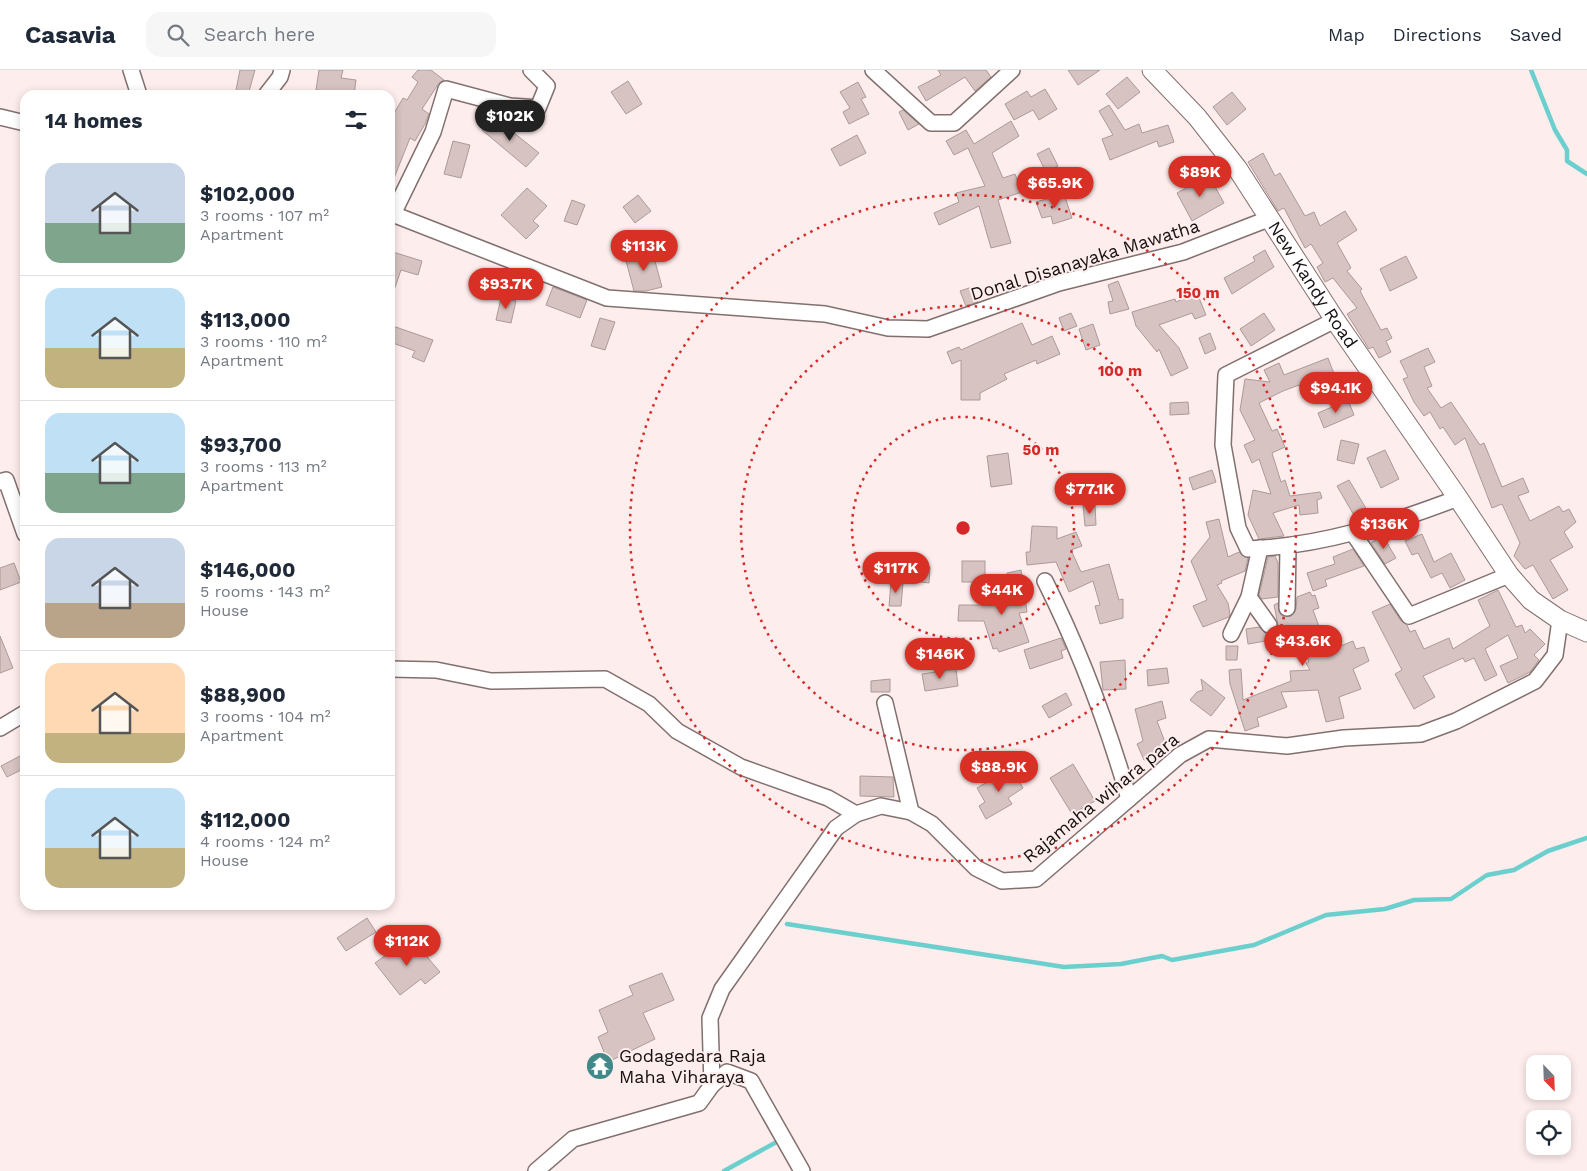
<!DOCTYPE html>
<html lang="en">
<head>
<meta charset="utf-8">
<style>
  :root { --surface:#fff; --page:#f6f6f7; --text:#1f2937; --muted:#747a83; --line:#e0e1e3; --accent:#d93025 }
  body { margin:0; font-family:"Work Sans",sans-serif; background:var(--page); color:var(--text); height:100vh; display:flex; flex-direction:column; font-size:19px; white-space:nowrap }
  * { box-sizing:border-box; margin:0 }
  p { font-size:16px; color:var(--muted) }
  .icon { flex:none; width:28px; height:28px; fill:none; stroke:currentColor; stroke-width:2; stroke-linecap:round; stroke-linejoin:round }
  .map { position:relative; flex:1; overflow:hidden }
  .drawer { position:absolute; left:20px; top:20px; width:375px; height:820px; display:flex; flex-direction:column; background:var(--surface); border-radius:15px; box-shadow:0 2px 8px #0003 }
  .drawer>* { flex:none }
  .needle { width:32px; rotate:157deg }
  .fabs { position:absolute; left:1526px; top:985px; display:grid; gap:10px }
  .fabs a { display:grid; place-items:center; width:45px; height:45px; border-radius:10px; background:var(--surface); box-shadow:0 2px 8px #0003; font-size:25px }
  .price { position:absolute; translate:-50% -42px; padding:0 11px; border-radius:18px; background:var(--accent); color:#fff; font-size:16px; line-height:32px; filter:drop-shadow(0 1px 2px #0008) }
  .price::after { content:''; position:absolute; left:50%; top:30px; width:15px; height:11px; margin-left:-8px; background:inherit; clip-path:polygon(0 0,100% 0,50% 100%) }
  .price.selected { background:#222; color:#fff }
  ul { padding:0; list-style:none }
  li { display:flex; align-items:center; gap:15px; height:125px; padding:0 25px }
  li+li { border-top:1px solid var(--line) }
  li span { display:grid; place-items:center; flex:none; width:140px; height:100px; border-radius:15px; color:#555 }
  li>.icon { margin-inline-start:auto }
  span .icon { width:60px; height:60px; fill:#fffc; stroke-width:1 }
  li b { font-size:21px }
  h2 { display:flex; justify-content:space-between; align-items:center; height:60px; padding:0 25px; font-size:21px }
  header { display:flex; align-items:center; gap:30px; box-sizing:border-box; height:70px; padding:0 25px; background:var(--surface); border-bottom:1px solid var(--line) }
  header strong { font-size:24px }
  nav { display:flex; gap:28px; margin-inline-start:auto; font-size:18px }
  .search { width:350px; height:45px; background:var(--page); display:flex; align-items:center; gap:12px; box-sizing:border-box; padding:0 18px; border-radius:15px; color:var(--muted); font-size:19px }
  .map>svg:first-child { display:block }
</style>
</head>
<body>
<header>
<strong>Casavia</strong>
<div class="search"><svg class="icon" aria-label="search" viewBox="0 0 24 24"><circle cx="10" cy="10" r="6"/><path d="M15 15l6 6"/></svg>Search here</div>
<nav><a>Map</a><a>Directions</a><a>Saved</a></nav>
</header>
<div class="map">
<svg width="1587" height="1101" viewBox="0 0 1587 1101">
  <rect width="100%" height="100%" fill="#fdedec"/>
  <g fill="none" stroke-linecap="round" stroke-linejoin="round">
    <!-- stream -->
    <g stroke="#6bcfce" stroke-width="4.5">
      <path d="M1531,0L1555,60L1567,80V91L1587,104"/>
      <path d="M787,854L1064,897L1121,894L1162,886L1172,890L1254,875L1326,845L1385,839L1414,830L1451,829L1487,805L1514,800L1548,781L1587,768"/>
      <path d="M724,1101L780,1070"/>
    </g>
  </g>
  <!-- building -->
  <g fill="#d7c3c1" stroke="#ad9a98">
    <path d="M240,0H255L248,25H235Z"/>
    <path d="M319,0H343L341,8L356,10L354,25H336L337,23L316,20Z"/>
    <path d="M418,0H431L444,10L439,13L422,39L429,44L425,54L415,71L410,68L390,118V76L395,63L390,60V50L403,28L407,30L418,12L412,7Z"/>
    <path d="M938,0H986L991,7L975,21L965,7L926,31L918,17L941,5Z"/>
    <path d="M1068,0H1100L1078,15Z"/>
    <path d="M1127,7L1140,22L1118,39L1106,24Z"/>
    <path d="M628,11L642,34L626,44L611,22Z"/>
    <path d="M858,12L866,27L861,29L869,44L849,54L843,42L850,38L840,22Z"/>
    <path d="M1045,19L1057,39L1039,50L1033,40L1014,50L1005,34L1027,21L1031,27Z"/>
    <path d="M1232,22L1246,39L1227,55L1213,37Z"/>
    <path d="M1109,35L1125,60L1139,54L1142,63L1168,55L1174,72L1159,77L1157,71L1110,90L1102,69L1113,65L1099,41Z"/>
    <path d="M903,40L919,54L908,60L899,42Z"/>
    <path d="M493,46L539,83L526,97L482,60Z"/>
    <path d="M1011,51L1019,66L992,83L1003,108L1015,104L1022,122L998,130L1011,173L991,178L979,136L939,155L934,143L959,132L956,123L985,116L968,78L954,85L946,71L966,60L974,74Z"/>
    <path d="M857,65L866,83L840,96L831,79Z"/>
    <path d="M453,71L470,75L461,108L444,104Z"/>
    <path d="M1049,78L1058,96L1046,102L1037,84Z"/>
    <path d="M1263,83L1275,106L1280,103L1305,146L1314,142L1320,156L1345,141L1357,160L1337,173L1351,198L1347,201L1362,219L1360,221L1381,260L1387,258L1392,268L1386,271L1391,282L1379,288L1373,277L1369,279L1347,244L1357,238L1333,208L1325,212L1317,197L1323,193L1311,174L1305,178L1284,138L1278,141L1248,92Z"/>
    <path d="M1209,106L1224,133L1192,151L1177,123Z"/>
    <path d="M527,118L547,136L533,151L539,156L526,169L501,145Z"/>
    <path d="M1064,124L1072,148L1053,154L1051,146L1042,148L1036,132Z"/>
    <path d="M638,125L651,141L635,153L623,137Z"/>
    <path d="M572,130L585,135L577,155L564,151Z"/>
    <path d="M652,180L662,217L646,221H634L625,187Z"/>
    <path d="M1265,180L1274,197L1232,224L1224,208L1255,191L1253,187Z"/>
    <path d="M393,182L422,191L418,205L401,200L392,226H390V191Z"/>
    <path d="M1406,186L1417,208L1390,221L1380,199Z"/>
    <path d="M1118,211L1129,239L1110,244L1108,232L1113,231L1108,215Z"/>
    <path d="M553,217L587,230L580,248L546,235Z"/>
    <path d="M972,217L978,232L966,236L960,221Z"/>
    <path d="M1197,223L1206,245L1195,249L1192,243L1159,255L1179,278L1188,298L1171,306L1159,279L1157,282L1136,256L1132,242L1175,229L1176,232Z"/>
    <path d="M501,228L516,231L511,253L496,250Z"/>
    <path d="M1071,243L1077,256L1064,261L1059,248Z"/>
    <path d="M1264,243L1275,260L1251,276L1240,259Z"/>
    <path d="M600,248L615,252L605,280L591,276Z"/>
    <path d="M1022,253L1032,275L1052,266L1060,284L1037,294L1036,290L1004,304L1007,309L980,323V330H961V290L952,294L947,282L959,277L961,280Z"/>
    <path d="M1093,254L1100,275L1086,280L1079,259Z"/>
    <path d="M390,255L433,270L424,292L412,287L415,281L390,272Z"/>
    <path d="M1210,263L1216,279L1205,284L1199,268Z"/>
    <path d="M1428,278L1435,292L1424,297L1432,316L1427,318L1441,338L1451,332L1480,375L1484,373L1502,417L1523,408L1529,422L1518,426L1530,451L1559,436L1563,442L1569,439L1576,452L1564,462L1573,477L1550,490L1568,520L1553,529L1533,495L1525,499L1514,486L1520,473L1502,434L1492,438L1465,368L1455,375L1443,357L1440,359L1430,342L1424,346L1414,332L1403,309L1408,307L1400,291Z"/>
    <path d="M1328,288L1334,304L1300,317L1299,315L1283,321L1259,333L1272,361L1277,359L1285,377L1272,383L1281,412L1285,410L1290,426L1320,422L1322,428L1317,430L1318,443L1300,445L1299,435L1273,443L1284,466L1259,469L1248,445L1253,420L1271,424L1259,389L1252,393L1244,375L1255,370L1240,340L1245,309L1270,312L1264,300L1279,293L1284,305Z"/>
    <path d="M1348,330L1354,345L1324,358L1318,343Z"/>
    <path d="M1188,332L1189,344L1170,345V333Z"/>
    <path d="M1341,370L1359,374L1354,394L1337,390Z"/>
    <path d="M1385,380L1399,409L1381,418L1367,388Z"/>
    <path d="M1008,383L1012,414L991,417L987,386Z"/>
    <path d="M1212,400L1216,412L1193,420L1189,408Z"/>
    <path d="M1349,410L1367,440L1355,447L1337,416Z"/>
    <path d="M1095,434L1096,455L1085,456L1083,435Z"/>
    <path d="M1219,449L1228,487L1239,482L1248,488L1245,501L1221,511L1222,513L1217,515L1228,533L1230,544L1229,547L1203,557L1193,536L1207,530L1191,491L1210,467L1206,452Z"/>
    <path d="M1032,456L1057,457V469L1076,462L1082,476L1071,480L1081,502L1109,494L1119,530L1123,529V548L1100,554L1095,536L1100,535L1093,511L1069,522L1056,492L1027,495L1026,482H1030Z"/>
    <path d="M1422,464L1434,492L1451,483L1465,510L1450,518L1442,503L1431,508L1418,483L1412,485L1405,471Z"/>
    <path d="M1383,466L1396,488L1385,494L1371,473Z"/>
    <path d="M1353,479L1364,496L1325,510L1327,516L1313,521L1307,503L1335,494L1333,487Z"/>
    <path d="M1275,486L1278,493V527L1262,529L1259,525L1268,487Z"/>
    <rect x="962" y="491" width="23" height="21"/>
    <path d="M14,493L21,512L0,520V498Z"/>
    <path d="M915,496L930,497L929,513L914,511Z"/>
    <path d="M1021,500L1027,542L1019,543L1029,572L999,582L997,578L993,579L984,551H958L959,535H988V531L1011,530L1007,503Z"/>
    <path d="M891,512L903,513L901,536H889Z"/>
    <path d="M1498,520L1516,557L1522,555L1525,563L1530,559L1545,574L1534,585L1539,590L1530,602L1508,613L1500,596L1518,588L1508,565L1485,579L1497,605L1485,611L1474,588L1465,592L1463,588L1423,606L1435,627L1414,639L1395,604L1402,600L1372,542L1390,534L1401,551L1407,555L1410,562L1415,560L1424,579L1449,568L1453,579L1490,556L1478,530Z"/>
    <path d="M1310,522L1312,526L1315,525L1319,538L1313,540L1328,581L1353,571L1356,579L1364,577L1369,591L1353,599L1361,619L1339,627L1344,648L1326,652L1318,620L1281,622L1287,637L1257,648L1259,656L1245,661L1230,614L1229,600L1241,599L1243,630L1291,611L1290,601L1310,600L1306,593L1309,592L1298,561L1270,578L1266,571L1248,574L1246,559L1259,557L1266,564L1274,563L1278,555L1274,535L1278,533L1279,542L1282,546H1291L1296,539L1297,527Z"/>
    <path d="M0,566L13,598L0,603Z"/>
    <path d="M1061,568L1066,579L1061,581L1063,588L1030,599L1024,580Z"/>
    <path d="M1226,576H1238L1237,590H1226Z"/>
    <path d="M1125,590L1126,619L1103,620L1100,592Z"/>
    <path d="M1167,598L1169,613L1148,616L1147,600Z"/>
    <path d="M956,599L958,616L925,621L922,604Z"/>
    <path d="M890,609V622H871V611Z"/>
    <path d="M1201,609L1225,628L1211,646L1190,630L1197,622L1203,620Z"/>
    <path d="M1066,623L1072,635L1049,648L1042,636Z"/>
    <path d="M1162,631L1166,648L1157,651L1168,680L1144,690L1137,674L1143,671L1135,639Z"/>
    <path d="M20,686L25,698L7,707L1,696Z"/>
    <path d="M1073,694L1095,731L1072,744L1050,708Z"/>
    <path d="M1011,698L1023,718L1008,728L1012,734L986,749L979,736L985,732L977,718Z"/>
    <path d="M860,706L893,707L894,727L860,726Z"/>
    <path d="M367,848L376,862L346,881L337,868Z"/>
    <path d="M408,869L414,877L417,875L440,902L425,914L421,909L400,925L375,893Z"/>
    <path d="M662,903L674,930L643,943L655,969L608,992L598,967L608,962L599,940L633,925L629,916Z"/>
  </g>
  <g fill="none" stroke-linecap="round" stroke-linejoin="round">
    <defs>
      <g id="minor">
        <path d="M131,0L139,25"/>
        <path d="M873,0L931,53H954L1012,0"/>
        <path d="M266,25L280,7L282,0"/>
        <path d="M0,47L25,53"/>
        <path d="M390,143L607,228L825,244L888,258L928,259L1059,213L1183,182L1268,149"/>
        <path d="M393,144L433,62L446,19L510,36L538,38L547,16L531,0"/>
        <path d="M1335,250L1226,305L1223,375L1238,458L1248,479C1321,476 1390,454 1458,428"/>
        <path d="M0,412L6,410L25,464"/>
        <path d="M1353,463L1409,546L1509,505"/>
        <path d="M1045,511C1080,581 1107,653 1129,729"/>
        <path d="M1249,527L1269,555"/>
        <path d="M1287,538L1288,477"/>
        <path d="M1231,564L1249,527L1260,478"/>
        <path d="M390,599L436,600L491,611L605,609L649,634L677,661L741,697L828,728L856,744"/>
        <path d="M885,633L911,742"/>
        <path d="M0,658L25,643"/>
        <path d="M712,1015L727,1002L751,1011L802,1101"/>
        <path d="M536,1101L573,1069L699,1033L712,1015L710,948L722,919L836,758L856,744L881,736L911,742L932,754L976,798L1002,811L1036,809L1180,685L1209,669L1287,676L1344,668L1421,664L1456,651L1535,611L1555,585L1560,550"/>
      </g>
      <g id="major">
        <path id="s1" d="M1152,0L1197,47L1237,98L1335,250L1458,428L1509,505L1531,530L1560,550L1587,562"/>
      </g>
    </defs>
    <!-- minor casing -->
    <use href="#minor" stroke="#82706e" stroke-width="18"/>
    <!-- major casing -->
    <use href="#major" stroke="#82706e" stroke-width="21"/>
    <!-- minor -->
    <use href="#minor" stroke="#fff" stroke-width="15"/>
    <!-- major -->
    <use href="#major" stroke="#fff" stroke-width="19"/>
  </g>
  <!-- distance rings -->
  <g fill="none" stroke="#d62828" stroke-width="2.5" stroke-dasharray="2.5 5">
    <circle cx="963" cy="458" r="111"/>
    <circle cx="963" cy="458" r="222"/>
    <circle cx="963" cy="458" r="333"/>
  </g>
  <!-- icons -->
  <defs>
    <symbol id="temple-disc" viewBox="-11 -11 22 22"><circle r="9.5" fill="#418988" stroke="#fdedec"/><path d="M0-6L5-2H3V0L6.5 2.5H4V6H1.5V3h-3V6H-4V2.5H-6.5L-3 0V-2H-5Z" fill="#fff"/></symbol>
  </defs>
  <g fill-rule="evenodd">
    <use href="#temple-disc" x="584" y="980" width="32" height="32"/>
  </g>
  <g text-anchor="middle" stroke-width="4" stroke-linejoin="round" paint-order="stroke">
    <!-- street labels -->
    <g font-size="18" fill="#181111" stroke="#fdedec">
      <text transform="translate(1085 190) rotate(-17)" y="6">Donal Disanayaka Mawatha</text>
      <text dy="6" stroke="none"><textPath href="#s1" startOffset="269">New Kandy Road</textPath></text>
      <text transform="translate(1101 728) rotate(-39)" y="6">Rajamaha wihara para</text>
    </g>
    <!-- poi labels -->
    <g font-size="18" fill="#181111" stroke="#fdedec" text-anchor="start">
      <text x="619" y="992">Godagedara Raja<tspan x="619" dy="21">Maha Viharaya</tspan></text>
    </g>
  </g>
  <circle cx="963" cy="458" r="8" fill="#d62828" stroke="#fdedec" stroke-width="2.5"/>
  <g font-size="15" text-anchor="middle" font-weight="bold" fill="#d62828" stroke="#fdedec" stroke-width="4" stroke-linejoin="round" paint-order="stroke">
    <text x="1198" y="228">150 m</text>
    <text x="1120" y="306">100 m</text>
    <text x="1041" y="385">50 m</text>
  </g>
</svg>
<div class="fabs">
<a><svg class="needle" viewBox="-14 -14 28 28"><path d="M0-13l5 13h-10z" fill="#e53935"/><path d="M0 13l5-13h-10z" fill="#747a83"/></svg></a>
<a><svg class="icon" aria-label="locate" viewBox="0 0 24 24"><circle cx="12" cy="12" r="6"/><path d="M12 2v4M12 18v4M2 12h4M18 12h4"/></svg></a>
</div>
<b class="price selected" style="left:510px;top:72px">$102K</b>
<b class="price" style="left:1200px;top:128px">$89K</b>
<b class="price" style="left:1055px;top:139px">$65.9K</b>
<b class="price" style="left:644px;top:202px">$113K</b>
<b class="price" style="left:506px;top:240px">$93.7K</b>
<b class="price" style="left:1336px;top:344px">$94.1K</b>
<b class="price" style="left:1090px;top:445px">$77.1K</b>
<b class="price" style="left:1384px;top:480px">$136K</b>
<b class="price" style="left:896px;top:524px">$117K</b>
<b class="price" style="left:1002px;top:546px">$44K</b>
<b class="price" style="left:1303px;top:597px">$43.6K</b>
<b class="price" style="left:940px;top:610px">$146K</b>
<b class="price" style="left:999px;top:723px">$88.9K</b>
<b class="price" style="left:407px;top:897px">$112K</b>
<section class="drawer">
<h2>14 homes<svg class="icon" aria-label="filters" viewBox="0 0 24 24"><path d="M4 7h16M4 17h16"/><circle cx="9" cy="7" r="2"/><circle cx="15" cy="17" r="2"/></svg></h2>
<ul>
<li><span style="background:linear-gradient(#c9d6e8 60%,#7fa58c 0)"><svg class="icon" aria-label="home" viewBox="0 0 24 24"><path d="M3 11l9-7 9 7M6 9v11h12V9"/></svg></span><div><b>$102,000</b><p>3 rooms · 107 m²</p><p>Apartment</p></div></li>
<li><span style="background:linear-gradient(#bfe0f5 60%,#c2b280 0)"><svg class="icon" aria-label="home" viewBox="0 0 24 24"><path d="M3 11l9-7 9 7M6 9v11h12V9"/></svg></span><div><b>$113,000</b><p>3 rooms · 110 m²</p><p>Apartment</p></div></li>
<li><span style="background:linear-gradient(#bfe0f5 60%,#7fa58c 0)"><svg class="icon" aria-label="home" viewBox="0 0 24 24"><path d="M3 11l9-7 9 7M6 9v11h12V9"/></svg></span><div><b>$93,700</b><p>3 rooms · 113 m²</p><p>Apartment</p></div></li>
<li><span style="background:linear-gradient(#c9d6e8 65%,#b9a48a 0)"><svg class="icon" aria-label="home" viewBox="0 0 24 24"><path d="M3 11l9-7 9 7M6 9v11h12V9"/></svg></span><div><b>$146,000</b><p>5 rooms · 143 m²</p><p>House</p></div></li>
<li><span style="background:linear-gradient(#ffd9b3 70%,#c2b280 0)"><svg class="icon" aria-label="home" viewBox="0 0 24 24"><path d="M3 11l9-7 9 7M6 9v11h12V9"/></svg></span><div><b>$88,900</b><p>3 rooms · 104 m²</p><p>Apartment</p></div></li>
<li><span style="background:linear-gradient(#bfe0f5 60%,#c2b280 0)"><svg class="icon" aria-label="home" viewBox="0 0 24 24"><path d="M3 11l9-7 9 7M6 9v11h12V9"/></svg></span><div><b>$112,000</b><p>4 rooms · 124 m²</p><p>House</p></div></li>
</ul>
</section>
</div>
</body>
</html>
